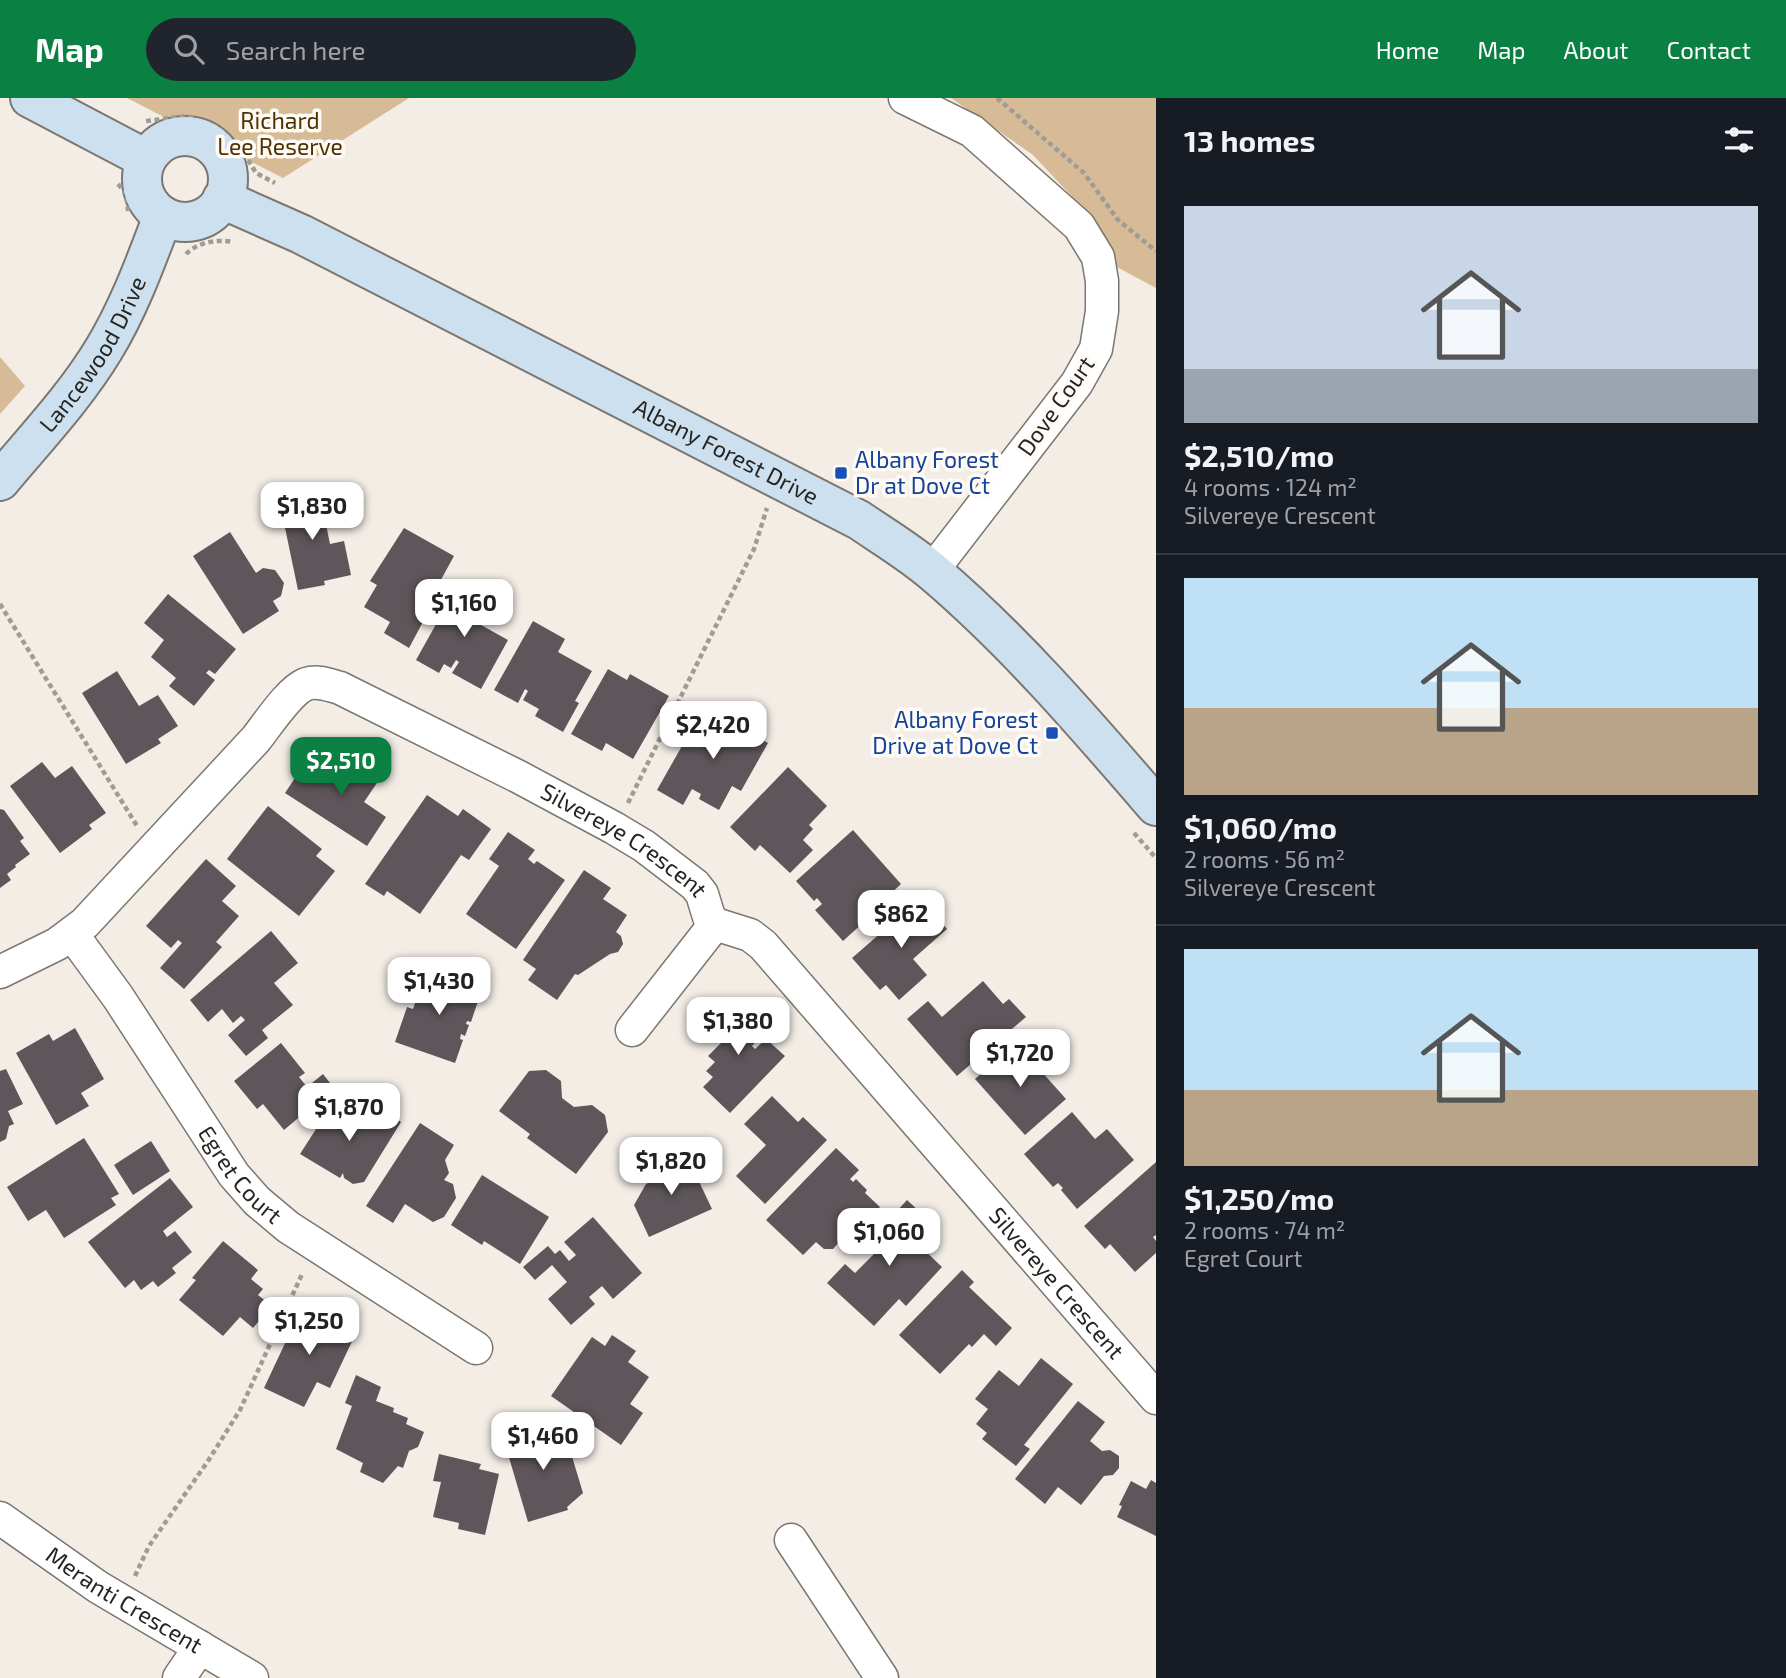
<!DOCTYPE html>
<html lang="en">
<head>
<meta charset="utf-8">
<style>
  :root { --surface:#171b24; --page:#20242c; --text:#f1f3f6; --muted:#9ea1a6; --line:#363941; --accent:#0b8043 }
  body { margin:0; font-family:"Exo 2",sans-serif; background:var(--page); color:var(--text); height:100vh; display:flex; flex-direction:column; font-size:26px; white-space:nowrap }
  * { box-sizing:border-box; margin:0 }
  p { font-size:23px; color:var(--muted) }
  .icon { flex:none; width:38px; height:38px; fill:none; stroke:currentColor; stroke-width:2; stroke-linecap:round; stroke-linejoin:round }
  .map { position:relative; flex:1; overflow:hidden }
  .sheet { display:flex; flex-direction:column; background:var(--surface); width:630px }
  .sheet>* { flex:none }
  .price { position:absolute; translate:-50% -60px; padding:0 16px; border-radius:14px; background:#fff; color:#222; font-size:23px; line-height:46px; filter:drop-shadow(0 2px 4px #0008) }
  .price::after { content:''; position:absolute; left:50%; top:42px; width:21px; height:16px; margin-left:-10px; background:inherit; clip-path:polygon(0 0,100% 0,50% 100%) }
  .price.current { background:var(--accent); color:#fff }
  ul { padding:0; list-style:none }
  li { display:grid; align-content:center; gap:14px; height:371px; padding:0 28px }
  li+li { border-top:2px solid var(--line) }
  li span { display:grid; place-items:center; height:217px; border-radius:0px; color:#555 }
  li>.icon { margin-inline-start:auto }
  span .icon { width:126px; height:126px; fill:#fffc; stroke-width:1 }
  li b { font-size:30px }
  h2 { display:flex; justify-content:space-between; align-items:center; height:84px; padding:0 28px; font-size:30px }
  header { display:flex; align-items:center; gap:42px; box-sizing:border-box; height:98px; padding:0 35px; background:var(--accent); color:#fff }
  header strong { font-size:33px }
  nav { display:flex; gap:38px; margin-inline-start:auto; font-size:24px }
  .search { width:490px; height:63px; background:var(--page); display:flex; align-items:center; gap:18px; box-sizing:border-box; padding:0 24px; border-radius:38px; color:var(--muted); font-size:26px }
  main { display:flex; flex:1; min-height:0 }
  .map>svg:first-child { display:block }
</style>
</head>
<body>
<header>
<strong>Map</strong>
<div class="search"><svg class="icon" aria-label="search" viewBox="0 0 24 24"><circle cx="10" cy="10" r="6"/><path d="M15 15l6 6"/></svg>Search here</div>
<nav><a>Home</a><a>Map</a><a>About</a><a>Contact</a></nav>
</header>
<main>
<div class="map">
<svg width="1156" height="1580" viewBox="0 0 1156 1580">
  <rect width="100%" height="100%" fill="#f3ede6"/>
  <!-- green -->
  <g fill="#d6bb96">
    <path d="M127,0H409L283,80Z"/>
    <path d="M951,0H1156V190L1115,168L1095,123L1033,57Z"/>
    <path d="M0,259L25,288L0,316Z"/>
  </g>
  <!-- building -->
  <g fill="#5e565a">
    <path d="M319,392L330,446L344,443L351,477L324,483L325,487L298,492L279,401Z"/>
    <path d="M404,430L454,458L420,520L424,522L409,550L384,535L390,524L364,509L377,487L370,483Z"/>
    <path d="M230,434L256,475L263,470L275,472L284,485L281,498L273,503L279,513L243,536L193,458Z"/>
    <path d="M459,485L494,504L481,527L508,542L481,591L452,575L459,564L456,562L451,570L444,566L439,575L416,562Z"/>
    <path d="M168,496L236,551L215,576L209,572L206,575L215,582L194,608L169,588L176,580L151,559L164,542L144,525Z"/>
    <path d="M533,523L565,541L558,554L592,573L575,603L579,605L563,634L535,618L539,611L523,602L528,593L525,591L518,605L494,592Z"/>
    <path d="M608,571L627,582L630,576L669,598L633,661L606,645L602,653L571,636Z"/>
    <path d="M117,573L139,608L158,597L178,628L158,641L161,645L126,666L82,595Z"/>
    <path d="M704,609L768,645L741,693L732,688L719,712L699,701L701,696L692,691L683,707L657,692Z"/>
    <path d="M346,656L381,679L364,704L386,719L367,748L285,695L303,668L318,677L324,668L328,671L336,659L342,662Z"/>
    <path d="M42,664L55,680L72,668L106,715L89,727L92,731L60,755L10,688Z"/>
    <path d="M788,669L827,708L809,727L813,731L803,742L813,752L790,775L760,747L755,753L730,729Z"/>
    <path d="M427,697L458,718L463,711L491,731L469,762L461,757L420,816L387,793L384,798L365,786Z"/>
    <path d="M268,708L322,751L316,758L335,773L299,818L227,761Z"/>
    <path d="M0,711L4,712L24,740L20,743L30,756L15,767L16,769L7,776L11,782L0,790Z"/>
    <path d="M853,732L901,786L886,800L888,802L843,843L815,812L822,806L817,800L814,803L796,783Z"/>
    <path d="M508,734L535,752L528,761L534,766L537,763L565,782L516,851L466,816L499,768L489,761Z"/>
    <path d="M206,761L236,788L222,803L239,818L216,844L222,849L184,891L160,870L182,845L178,842L171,850L146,828Z"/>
    <path d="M584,772L611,790L603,801L627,817L616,834L621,838L623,846L618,854L610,856L578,877L575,876L557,902L528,882L536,871L523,862Z"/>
    <path d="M920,801L947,831L913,861L927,877L899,902L886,887L880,892L852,860Z"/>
    <path d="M271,833L298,865L274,885L293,907L262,932L268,940L246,958L228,937L245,922L241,918L233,925L222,911L208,924L190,902Z"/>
    <path d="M425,875L442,880V878L482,891L471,924L467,923L466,926L469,927L465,938L461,936L460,941L463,942L455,965L395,944L407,909L413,911Z"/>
    <path d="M983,883L1003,906L1009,901L1026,919L957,978L907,921L928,903L942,919Z"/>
    <path d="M730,899L754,922L747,929L759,940L752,948L755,951L766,941L785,958L730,1015L703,989L713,979L706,973L715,964L708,958L727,939L707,922Z"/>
    <path d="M75,930L104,981L81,995L89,1008L56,1027L16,955L49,936L53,943Z"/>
    <path d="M281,945L305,975L299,979L307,989L323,976L334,990L284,1032L263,1006L257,1011L234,983Z"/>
    <path d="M1016,945L1066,1001L1025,1037L975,981Z"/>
    <path d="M6,971L23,1006L8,1013L14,1026L9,1028L6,1041L0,1044V973Z"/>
    <path d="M546,972L561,983L562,1000L574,1009L592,1007L605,1017L608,1034L576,1076L527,1040L530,1036L499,1013L529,973Z"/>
    <path d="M772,998L798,1024L803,1019L827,1042L765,1106L736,1078L766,1047L744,1026Z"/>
    <path d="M334,1003L375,1028L384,1013L401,1024L364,1084L353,1086L344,1080L343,1075L340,1080L300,1056Z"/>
    <path d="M1072,1014L1095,1041L1107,1031L1134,1062L1077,1111L1061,1092L1063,1090L1058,1085L1053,1089L1024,1056Z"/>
    <path d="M420,1025L454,1047L445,1062L449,1075L444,1082L453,1086L456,1100L444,1119L433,1124L405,1106L393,1125L366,1108Z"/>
    <path d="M84,1040L119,1096L111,1100L116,1107L64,1140L46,1112L28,1123L7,1089Z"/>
    <path d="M151,1043L170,1073L133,1097L114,1067Z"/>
    <path d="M836,1050L859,1072L850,1081L853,1084L856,1081L867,1092L865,1095L880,1109L851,1139L847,1135L833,1151H824L816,1144L803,1157L766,1122Z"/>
    <path d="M687,1058L712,1111L649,1139L634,1107L646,1086L650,1084L644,1072L659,1065L660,1069Z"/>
    <path d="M1156,1064V1137L1153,1139L1156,1143V1155L1135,1174L1110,1146L1105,1151L1084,1128Z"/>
    <path d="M482,1077L549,1119L520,1166L484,1143L482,1147L451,1127Z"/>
    <path d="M170,1080L193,1109L163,1133L167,1139L175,1133L192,1154L172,1170L176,1175L158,1189L153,1183L141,1192L134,1182L125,1190L88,1144Z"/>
    <path d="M907,1102L932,1125L915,1143L942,1169L906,1208L899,1201L874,1228L827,1185L845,1166L855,1175L876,1154L867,1146L881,1131L894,1144L901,1136L887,1124Z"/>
    <path d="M593,1119L642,1175L613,1201L602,1188L589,1199L595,1206L571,1227L548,1201L567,1184L552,1167L535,1182L523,1169L548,1148L555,1156L560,1152L569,1163L576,1157L564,1144Z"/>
    <path d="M223,1143L258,1172L251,1181L263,1191L258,1197L272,1208L253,1230L240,1219L223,1238L179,1202L196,1182L192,1180Z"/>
    <path d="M962,1172L974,1184L969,1189L1012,1230L996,1248L984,1236L972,1249L969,1246L940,1276L899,1237Z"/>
    <path d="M303,1207L334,1222L333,1226L355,1237L330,1290L317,1284L304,1309L264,1290Z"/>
    <path d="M612,1237L636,1253L628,1264L649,1279L630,1306L643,1315L621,1347L551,1298L592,1239L605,1248Z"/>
    <path d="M1041,1260L1073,1286L1024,1347L1030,1351L1016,1368L982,1341L987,1335L976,1326L988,1311L975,1301L999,1272L1019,1288Z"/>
    <path d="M356,1277L381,1289L376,1303L394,1310L393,1314L408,1320L406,1326L424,1334L418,1349L409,1353L403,1370L398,1368L383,1385L360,1374L363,1365L336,1351L352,1308L345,1305Z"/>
    <path d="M1078,1303L1105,1324L1090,1343L1102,1353L1110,1352L1119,1358V1370L1113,1377L1104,1378L1081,1407L1058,1389L1045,1406L1015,1381Z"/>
    <path d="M542,1328L545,1338L564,1332L583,1395L567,1409L568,1412L528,1424L503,1339Z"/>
    <path d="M439,1356L481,1366L479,1371L499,1376L485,1437L458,1431L459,1425L433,1419L441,1384L433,1383Z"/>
    <path d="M1151,1382L1156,1385V1438L1117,1419L1122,1408L1119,1407L1131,1383L1146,1391Z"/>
  </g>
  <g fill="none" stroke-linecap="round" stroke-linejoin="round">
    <defs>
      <g id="street">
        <path d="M905,0L972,33L1079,128L1098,159L1102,183V213L1096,251L1077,285L932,473"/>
        <path id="s1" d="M72,836L118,899L234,1077L257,1103L288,1129L476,1250"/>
        <path id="s2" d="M0,874L57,846L85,825L256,641C268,626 289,593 306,586C318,582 329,587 340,590L519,679L614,730L644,748L695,787L702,796L709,819L715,826L750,837L763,847L1156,1300"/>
        <path d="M632,932L715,826"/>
        <path id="s3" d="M0,1420L98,1489L252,1580"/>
        <path d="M791,1442L882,1580"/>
        <path d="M179,1580L200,1549"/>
      </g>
      <g id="secondary">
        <path d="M30,0L146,61"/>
        <circle cx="185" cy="81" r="43"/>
        <path id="s4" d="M222,101L301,136L859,422C884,439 911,455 934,475C1016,545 1086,627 1156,708"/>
        <path id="s5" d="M0,383C36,340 75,299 104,251C129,210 146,163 163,118"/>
      </g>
    </defs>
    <!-- street casing -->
    <use href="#street" stroke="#7b7770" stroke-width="35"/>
    <!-- secondary casing -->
    <use href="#secondary" stroke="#7b7770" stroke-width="42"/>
    <!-- path -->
    <g stroke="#9f9b95" stroke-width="4.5" stroke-dasharray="5 3.5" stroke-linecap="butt">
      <path d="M997,0L1084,75L1118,122L1156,153"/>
      <path d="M146,23L187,18L218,30L241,50L256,75L275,85"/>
      <path d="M118,86L126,95L128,113"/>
      <path d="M186,156C198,144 217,141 233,144"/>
      <path d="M0,506L137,728"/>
      <path d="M628,705L754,451L767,410"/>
      <path d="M1134,735L1156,760"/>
      <path d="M135,1478L149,1448L208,1363L240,1312L303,1174"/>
    </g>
    <!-- street -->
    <use href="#street" stroke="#fff" stroke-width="32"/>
    <!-- secondary -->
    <use href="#secondary" stroke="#cde0ef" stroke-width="38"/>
  </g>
  <!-- markers -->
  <g fill="#1a4fb4" stroke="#fefbf6" stroke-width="2.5">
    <rect x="834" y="368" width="14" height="14" rx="3.5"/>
    <rect x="1045" y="628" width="14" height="14" rx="3.5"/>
  </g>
  <g text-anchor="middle" stroke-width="7" stroke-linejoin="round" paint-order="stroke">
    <!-- park labels -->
    <g font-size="23" fill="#4f3200" stroke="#fefbf6">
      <text x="280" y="31">Richard<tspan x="280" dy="26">Lee Reserve</tspan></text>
    </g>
    <!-- street labels -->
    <g font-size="23" fill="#272522" stroke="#fefbf6">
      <text dy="8" stroke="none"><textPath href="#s5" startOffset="158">Lancewood Drive</textPath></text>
      <text transform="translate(1056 308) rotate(-55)" y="8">Dove Court</text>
      <text dy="8" stroke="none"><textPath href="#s4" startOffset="564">Albany Forest Drive</textPath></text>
      <text dy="8" stroke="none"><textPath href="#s2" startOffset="782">Silvereye Crescent</textPath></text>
      <text dy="8" stroke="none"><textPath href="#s1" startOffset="294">Egret Court</textPath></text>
      <text dy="8" stroke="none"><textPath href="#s2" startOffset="1412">Silvereye Crescent</textPath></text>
      <text dy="8" stroke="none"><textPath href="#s3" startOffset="149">Meranti Crescent</textPath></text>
    </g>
    <!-- transit labels -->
    <g font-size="23" fill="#164399" stroke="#fefbf6" text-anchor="start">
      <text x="855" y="370">Albany Forest<tspan x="855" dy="26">Dr at Dove Ct</tspan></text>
      <text x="1038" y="630" text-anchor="end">Albany Forest<tspan x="1038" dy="26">Drive at Dove Ct</tspan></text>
    </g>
  </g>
</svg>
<b class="price" style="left:312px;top:444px">$1,830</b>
<b class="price" style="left:464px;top:541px">$1,160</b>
<b class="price" style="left:713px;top:663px">$2,420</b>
<b class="price current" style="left:341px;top:699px">$2,510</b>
<b class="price" style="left:901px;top:852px">$862</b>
<b class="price" style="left:439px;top:919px">$1,430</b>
<b class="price" style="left:738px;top:959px">$1,380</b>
<b class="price" style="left:1020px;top:991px">$1,720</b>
<b class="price" style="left:349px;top:1045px">$1,870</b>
<b class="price" style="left:671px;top:1099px">$1,820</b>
<b class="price" style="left:889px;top:1170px">$1,060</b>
<b class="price" style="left:309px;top:1259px">$1,250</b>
<b class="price" style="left:543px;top:1374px">$1,460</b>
</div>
<section class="sheet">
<h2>13 homes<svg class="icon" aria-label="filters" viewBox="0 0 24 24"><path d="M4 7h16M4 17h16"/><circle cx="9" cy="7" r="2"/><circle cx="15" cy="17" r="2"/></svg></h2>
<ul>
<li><span style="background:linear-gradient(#c9d6e8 75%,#9aa5b1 0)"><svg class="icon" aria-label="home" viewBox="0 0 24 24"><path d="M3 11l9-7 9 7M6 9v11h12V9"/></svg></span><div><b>$2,510/mo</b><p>4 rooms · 124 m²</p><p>Silvereye Crescent</p></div></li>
<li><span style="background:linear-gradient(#bfe0f5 60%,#b9a48a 0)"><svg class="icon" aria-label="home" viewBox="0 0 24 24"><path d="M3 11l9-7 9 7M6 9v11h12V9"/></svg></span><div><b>$1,060/mo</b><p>2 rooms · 56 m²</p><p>Silvereye Crescent</p></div></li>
<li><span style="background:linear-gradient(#bfe0f5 65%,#b9a48a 0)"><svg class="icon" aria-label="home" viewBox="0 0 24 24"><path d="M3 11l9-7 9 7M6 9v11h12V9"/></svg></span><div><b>$1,250/mo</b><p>2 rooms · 74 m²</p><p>Egret Court</p></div></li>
</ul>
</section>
</main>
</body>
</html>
